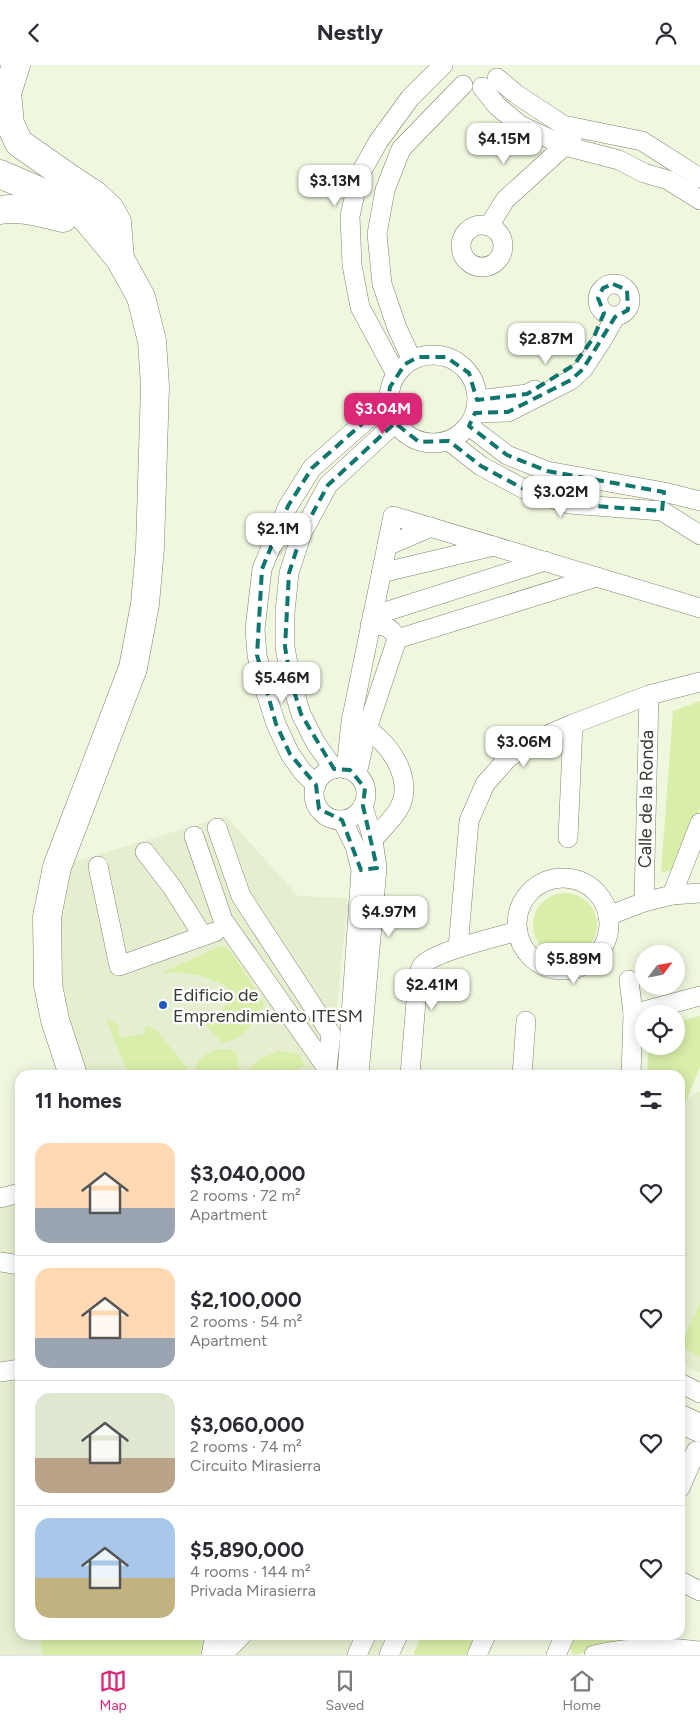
<!DOCTYPE html>
<html lang="en">
<head>
<meta charset="utf-8">
<style>
  :root { --surface:#fff; --page:#f7f7f7; --text:#2b2b33; --muted:#7c7c81; --line:#e1e1e2; --accent:#db2777 }
  body { margin:0; font-family:Figtree,sans-serif; background:var(--page); color:var(--text); height:100vh; display:flex; flex-direction:column; font-size:19px; white-space:nowrap }
  * { box-sizing:border-box; margin:0 }
  p { font-size:16px; color:var(--muted) }
  .icon { flex:none; width:28px; height:28px; fill:none; stroke:currentColor; stroke-width:2; stroke-linecap:round; stroke-linejoin:round }
  .map { position:relative; flex:1; overflow:hidden }
  .details { position:absolute; left:15px; top:1005px; width:670px; height:570px; display:flex; flex-direction:column; background:var(--surface); border-radius:15px; box-shadow:0 2px 12px #0003 }
  .details>* { flex:none }
  .needle { width:32px; rotate:58deg }
  .controls { position:absolute; left:635px; top:880px; display:grid; gap:10px }
  .controls a { display:grid; place-items:center; width:50px; height:50px; border-radius:50%; background:var(--surface); box-shadow:0 2px 12px #0003; font-size:25px }
  .price { position:absolute; translate:-50% -42px; padding:0 11px; border-radius:10px; background:#fff; color:#222; font-size:16px; line-height:32px; filter:drop-shadow(0 1px 2px #0008) }
  .price::after { content:''; position:absolute; left:50%; top:30px; width:15px; height:11px; margin-left:-8px; background:inherit; clip-path:polygon(0 0,100% 0,50% 100%) }
  .price.current { background:var(--accent); color:#fff }
  ul { padding:0; list-style:none }
  li { display:flex; align-items:center; gap:15px; height:125px; padding:0 20px }
  li+li { border-top:1px solid var(--line) }
  li span { display:grid; place-items:center; flex:none; width:140px; height:100px; border-radius:15px; color:#555 }
  li>.icon { margin-inline-start:auto }
  span .icon { width:60px; height:60px; fill:#fffc; stroke-width:1 }
  li b { font-size:21px }
  h2 { display:flex; justify-content:space-between; align-items:center; height:60px; padding:0 20px; font-size:21px }
  header { display:flex; justify-content:space-between; align-items:center; height:65px; padding:0 20px; background:var(--surface); font-size:22px; font-weight:700 }
  .tab-bar { display:flex; justify-content:space-around; align-items:center; height:70px; border-top:1px solid var(--line); background:var(--surface); font-size:14px; color:var(--muted) }
  .tab-bar a { display:grid; justify-items:center; gap:2px }
  .tab-bar .current { color:var(--accent) }
  .map>svg:first-child { display:block }
</style>
</head>
<body>
<header><svg class="icon" aria-label="back" viewBox="0 0 24 24"><path d="M15 5l-7 7 7 7"/></svg>Nestly<svg class="icon" aria-label="person" viewBox="0 0 24 24"><circle cx="12" cy="8" r="4"/><path d="M4 21q1-7 8-7t8 7"/></svg></header>
<div class="map">
<svg width="700" height="1590" viewBox="0 0 700 1590">
  <rect width="100%" height="100%" fill="#eff7df"/>
  <!-- built -->
  <g fill="#e5efcf">
    <path d="M226,751L298,831L348,833L330,1010H73L55,955L57,802Z"/>
    <path d="M699,1026L700,1027V1308L680,1298V1054L688,1034Z"/>
    <path d="M20,1118V1570H389L380,1590H0V1124Z"/>
  </g>
  <!-- green -->
  <g fill="#d9eea9">
    <path d="M700,636V743L676,804L661,808L673,646Z"/>
    <circle cx="565" cy="860" r="32"/>
    <path d="M221,881L229,884L258,928L264,940C254,959 244,974 222,978L201,955L218,952L228,936L226,921C202,909 188,906 161,908Z"/>
    <path d="M700,951V1001L680,1052V1010H647L649,981H676V957Z"/>
    <path d="M106,954L118,959L119,973L145,969V962L150,961L152,965H156L187,1003V1010H130L127,1005Z"/>
    <path d="M223,984L232,985L238,989V1010H194C197,992 205,987 223,984Z"/>
    <path d="M280,986L298,989L305,1000L299,1004L298,1010H246L245,1008L261,993Z"/>
    <path d="M700,1237V1291L680,1282Z"/>
    <path d="M39,1570H203L200,1590H43Z"/>
    <path d="M422,1570H478L470,1590H413Z"/>
    <path d="M576,1570H657L673,1576L601,1584L573,1590L570,1583Z"/>
  </g>
  <g fill="none" stroke-linecap="round" stroke-linejoin="round">
    <!-- minor-tunnel -->
    <path stroke="#cad1bc" stroke-width="19" stroke-dasharray="19 9" stroke-linecap="butt" d="M337,1010L340,980"/>
    <defs>
      <g id="minor">
        <path d="M497,13L516,29L563,60L642,76L700,113"/>
        <path d="M482,22L497,41L520,60L565,81L619,95L644,108L668,115L700,135"/>
        <circle cx="482" cy="181" r="21"/>
        <path d="M489,161L505,135L572,74"/>
        <circle cx="614" cy="235" r="16"/>
        <circle cx="433" cy="334" r="44"/>
        <path d="M412,295L397,263L382,219L377,169L385,125L401,84L463,20"/>
        <path d="M396,309L360,242L352,200L350,151L359,111L378,77L410,33L443,0"/>
        <path d="M477,335L527,329L535,325"/>
        <path d="M475,348L508,347L571,315L583,304L604,272L615,252"/>
        <path d="M469,361L507,390L547,406L664,427L700,436"/>
        <path d="M449,376L481,401L524,424L569,439L662,446L700,470"/>
        <path d="M387,481L431,462"/>
        <path d="M381,508L494,481"/>
        <path d="M372,551L545,496"/>
        <path d="M397,574L597,512"/>
        <path d="M359,660C387,672 417,715 398,745C391,756 381,765 373,775"/>
        <circle cx="340" cy="729" r="26"/>
        <path d="M334,704L315,677L301,649L291,616L285,582V547L289,508L302,468L328,420L395,358"/>
        <path d="M346,704L351,657L393,451L700,543"/>
        <path d="M357,709L367,664L397,574C391,561 384,560 370,560"/>
        <path d="M316,720L302,706L290,689L276,659L265,625L257,590L255,564L262,504L288,441L312,403L388,336"/>
        <path d="M342,755L355,781L361,805L347,1010"/>
        <path d="M217,763L241,831L331,969L326,1010"/>
        <path d="M194,771L223,855L327,1003"/>
        <path d="M568,773L573,659"/>
        <path d="M145,787L172,822L203,871L215,867"/>
        <path d="M98,801L119,901L203,871"/>
        <circle cx="563" cy="859" r="46"/>
        <path d="M672,830L700,758"/>
        <path d="M644,837L649,630"/>
        <path d="M608,851L644,837L672,830L700,828"/>
        <path d="M458,883L469,756L485,719L509,692L552,668L573,659L649,630L700,617"/>
        <path d="M629,915L633,949L631,1010"/>
        <path d="M633,949L700,931"/>
        <path d="M359,1010L377,803L373,775L363,741"/>
        <path d="M410,1010L418,912C419,908 420,904 422,901C432,887 500,871 518,866"/>
        <path d="M522,1010L526,956"/>
        <path d="M0,1133L20,1128"/>
        <path d="M0,1197L20,1200"/>
        <path d="M0,1307L20,1304"/>
        <path d="M680,1318L700,1328"/>
        <path d="M680,1423L696,1386"/>
        <path d="M680,1516L700,1526"/>
        <path d="M225,1587L242,1570"/>
        <path d="M211,1590L215,1570"/>
        <path d="M357,1590L366,1570"/>
        <path d="M389,1590L398,1570"/>
        <path d="M477,1590L486,1570"/>
        <path d="M556,1590L565,1570"/>
        <path d="M594,1590C629,1582 664,1581 700,1586"/>
      </g>
      <g id="highway">
        <path d="M16,0L7,28L10,59L19,78L72,115L95,130L110,144L117,157L120,194"/>
        <path d="M0,109L58,134L86,153L120,194L141,232L152,276L155,321L150,483L145,539L133,603L57,802L47,852L48,920L55,955L73,1010"/>
        <path d="M0,145C20,141 44,149 63,153"/>
        <path d="M680,1354L700,1363"/>
      </g>
    </defs>
    <!-- minor casing -->
    <use href="#minor" stroke="#7d846e" stroke-width="20"/>
    <!-- highway casing -->
    <use href="#highway" stroke="#7d846e" stroke-width="29"/>
    <!-- minor -->
    <use href="#minor" stroke="#fff" stroke-width="19"/>
    <!-- highway -->
    <use href="#highway" stroke="#fff" stroke-width="28"/>
  </g>
  <!-- marked area -->
  <path fill="none" stroke="#0f766e" stroke-width="4" stroke-dasharray="10 6" stroke-linejoin="round" d="M613,219L627,225L628,245L615,252L583,304L571,315L508,347L475,348L469,361L507,390L547,406L664,427L662,446L569,439L524,424L481,401L449,376L419,377L395,358L328,420L302,468L289,508L285,582L291,616L301,649L334,704L350,705L365,723L363,741L377,803L361,805L342,755L319,744L316,720L290,689L276,659L257,590L262,504L288,441L312,403L388,336L390,322L405,299L418,292H446L469,308L477,335L527,329L574,300L594,272L604,248L598,233L603,223Z"/>
  <!-- markers -->
  <circle fill="#2358c5" stroke="#fff" stroke-width="2" cx="163" cy="940" r="5"/>
  <g text-anchor="middle" stroke-width="4.5" stroke-linejoin="round" paint-order="stroke">
    <!-- street labels -->
    <g font-size="18" fill="#383b31" stroke="#fff">
      <text transform="translate(646 734) rotate(-89)" y="6">Calle de la Ronda</text>
    </g>
    <!-- poi labels -->
    <g font-size="18" fill="#383b31" stroke="#fff" text-anchor="start">
      <text x="173" y="936">Edificio de<tspan x="173" dy="21">Emprendimiento ITESM</tspan></text>
    </g>
  </g>
</svg>
<div class="controls">
<a><svg class="needle" viewBox="-14 -14 28 28"><path d="M0-13l5 13h-10z" fill="#e53935"/><path d="M0 13l5-13h-10z" fill="#7c7c81"/></svg></a>
<a><svg class="icon" aria-label="locate" viewBox="0 0 24 24"><circle cx="12" cy="12" r="6"/><path d="M12 2v4M12 18v4M2 12h4M18 12h4"/></svg></a>
</div>
<b class="price" style="left:504px;top:100px">$4.15M</b>
<b class="price" style="left:335px;top:142px">$3.13M</b>
<b class="price" style="left:546px;top:300px">$2.87M</b>
<b class="price current" style="left:383px;top:370px">$3.04M</b>
<b class="price" style="left:561px;top:453px">$3.02M</b>
<b class="price" style="left:278px;top:490px">$2.1M</b>
<b class="price" style="left:282px;top:639px">$5.46M</b>
<b class="price" style="left:524px;top:703px">$3.06M</b>
<b class="price" style="left:389px;top:873px">$4.97M</b>
<b class="price" style="left:574px;top:920px">$5.89M</b>
<b class="price" style="left:432px;top:946px">$2.41M</b>
<section class="details">
<h2>11 homes<svg class="icon" aria-label="filters" viewBox="0 0 24 24"><path d="M4 7h16M4 17h16"/><circle cx="9" cy="7" r="2"/><circle cx="15" cy="17" r="2"/></svg></h2>
<ul>
<li><span style="background:linear-gradient(#ffd9b3 65%,#9aa5b1 0)"><svg class="icon" aria-label="home" viewBox="0 0 24 24"><path d="M3 11l9-7 9 7M6 9v11h12V9"/></svg></span><div><b>$3,040,000</b><p>2 rooms · 72 m²</p><p>Apartment</p></div><svg class="icon" aria-label="heart" viewBox="0 0 24 24"><path d="M12 20l-8-8c-3-5 5-10 8-4 3-6 11-1 8 4z"/></svg></li>
<li><span style="background:linear-gradient(#ffd9b3 70%,#9aa5b1 0)"><svg class="icon" aria-label="home" viewBox="0 0 24 24"><path d="M3 11l9-7 9 7M6 9v11h12V9"/></svg></span><div><b>$2,100,000</b><p>2 rooms · 54 m²</p><p>Apartment</p></div><svg class="icon" aria-label="heart" viewBox="0 0 24 24"><path d="M12 20l-8-8c-3-5 5-10 8-4 3-6 11-1 8 4z"/></svg></li>
<li><span style="background:linear-gradient(#dfe7d0 65%,#b9a48a 0)"><svg class="icon" aria-label="home" viewBox="0 0 24 24"><path d="M3 11l9-7 9 7M6 9v11h12V9"/></svg></span><div><b>$3,060,000</b><p>2 rooms · 74 m²</p><p>Circuito Mirasierra</p></div><svg class="icon" aria-label="heart" viewBox="0 0 24 24"><path d="M12 20l-8-8c-3-5 5-10 8-4 3-6 11-1 8 4z"/></svg></li>
<li><span style="background:linear-gradient(#a9c7e8 60%,#c2b280 0)"><svg class="icon" aria-label="home" viewBox="0 0 24 24"><path d="M3 11l9-7 9 7M6 9v11h12V9"/></svg></span><div><b>$5,890,000</b><p>4 rooms · 144 m²</p><p>Privada Mirasierra</p></div><svg class="icon" aria-label="heart" viewBox="0 0 24 24"><path d="M12 20l-8-8c-3-5 5-10 8-4 3-6 11-1 8 4z"/></svg></li>
</ul>
</section>
</div>
<nav class="tab-bar">
<a class="current"><svg class="icon" aria-label="map" viewBox="0 0 24 24"><path d="M3 6l6-2 6 2 6-2v14l-6 2-6-2-6 2zM9 4v14M15 6v14"/></svg>Map</a>
<a><svg class="icon" aria-label="saved" viewBox="0 0 24 24"><path d="M7 4h10v16l-5-4-5 4z"/></svg>Saved</a>
<a><svg class="icon" aria-label="home" viewBox="0 0 24 24"><path d="M3 11l9-7 9 7M6 9v11h12V9"/></svg>Home</a>
</nav>
</body>
</html>
